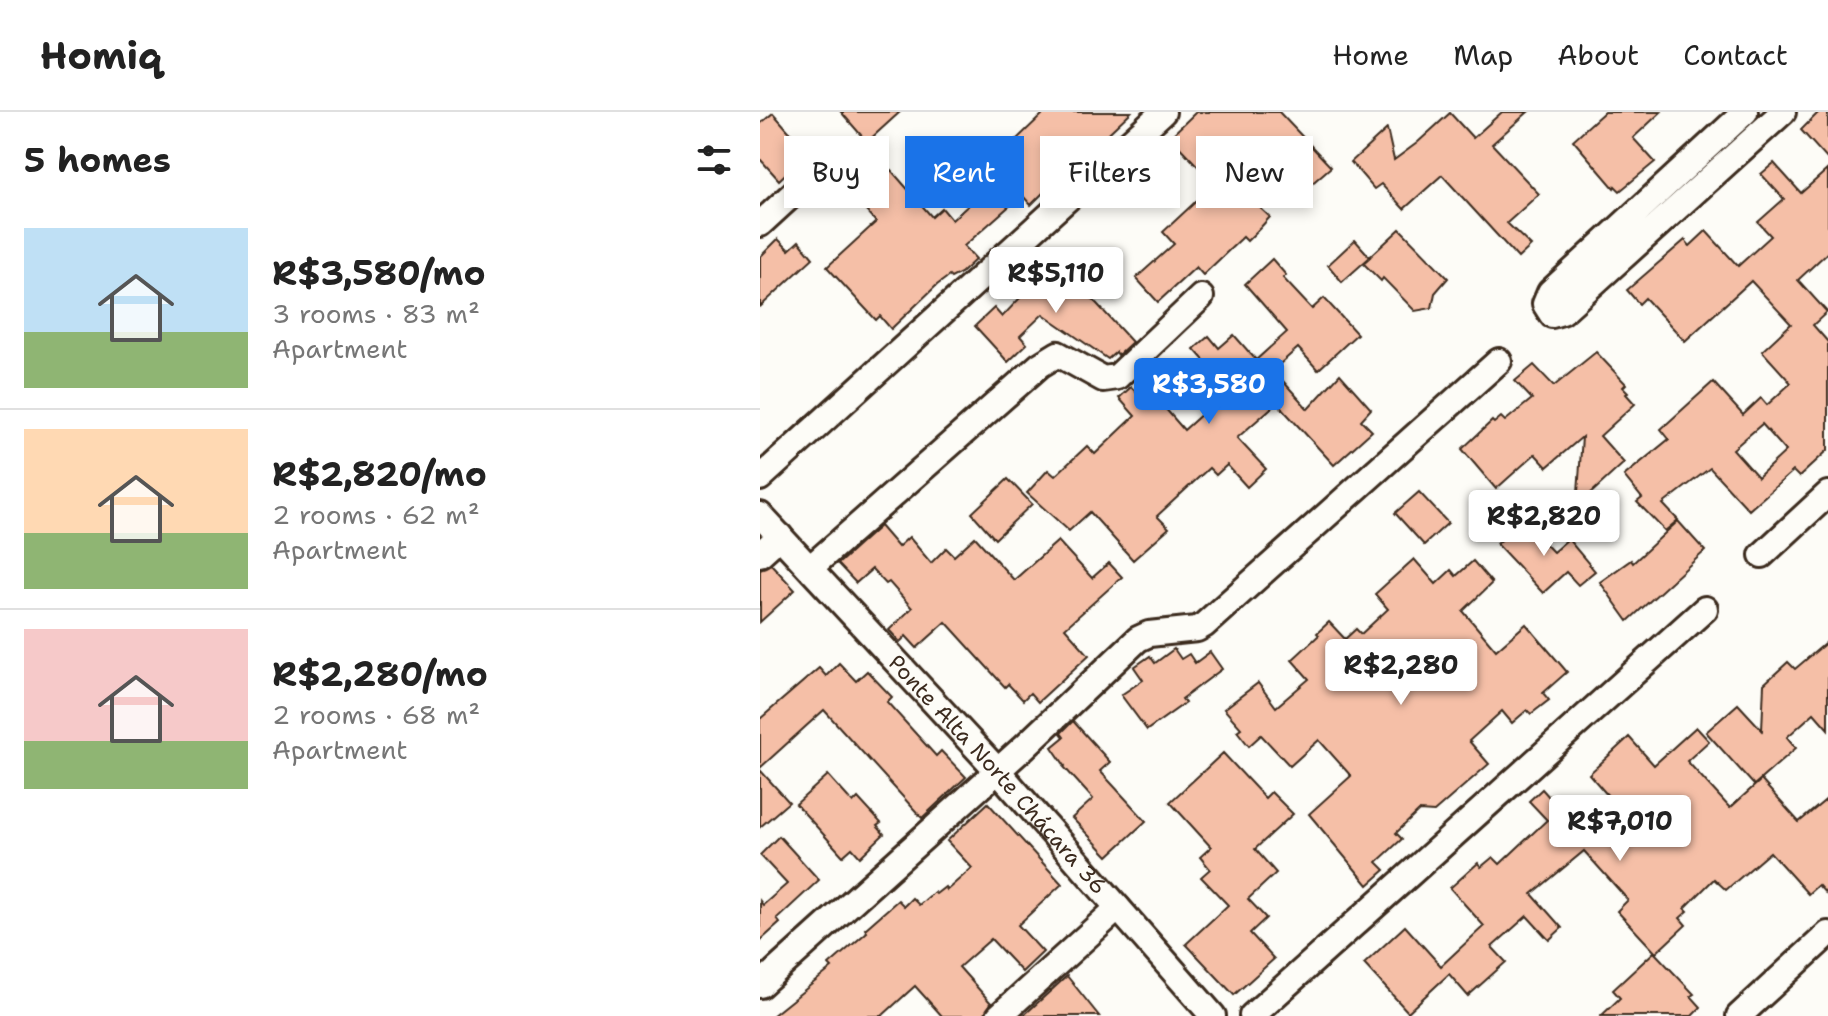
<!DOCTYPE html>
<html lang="en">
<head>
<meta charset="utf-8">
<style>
  :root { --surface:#fff; --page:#f6f6f6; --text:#222; --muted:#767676; --line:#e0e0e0; --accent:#1a73e8 }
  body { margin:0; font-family:"Shantell Sans",sans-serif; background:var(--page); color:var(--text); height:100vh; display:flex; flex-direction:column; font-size:30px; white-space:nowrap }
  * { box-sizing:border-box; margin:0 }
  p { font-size:26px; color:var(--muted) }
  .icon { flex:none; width:44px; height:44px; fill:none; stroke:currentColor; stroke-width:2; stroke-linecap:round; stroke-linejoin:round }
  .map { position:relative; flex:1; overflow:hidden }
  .sheet { display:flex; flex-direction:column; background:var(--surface); width:760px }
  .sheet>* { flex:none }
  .guide { position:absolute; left:24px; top:24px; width:760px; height:72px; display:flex; gap:16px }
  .price { position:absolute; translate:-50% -68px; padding:0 18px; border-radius:8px; background:#fff; color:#222; font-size:26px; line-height:52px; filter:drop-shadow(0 2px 4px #0008) }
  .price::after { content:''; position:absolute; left:50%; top:48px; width:24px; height:18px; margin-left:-12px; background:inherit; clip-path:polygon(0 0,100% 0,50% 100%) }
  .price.active { background:var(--accent); color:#fff }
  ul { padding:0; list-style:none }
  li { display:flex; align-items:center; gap:24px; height:200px; padding:0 24px }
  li+li { border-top:2px solid var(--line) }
  li span { display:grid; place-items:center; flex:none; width:224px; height:160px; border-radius:0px; color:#555 }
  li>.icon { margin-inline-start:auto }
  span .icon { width:96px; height:96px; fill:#fffc; stroke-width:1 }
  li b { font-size:34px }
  h2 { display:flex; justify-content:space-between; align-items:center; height:96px; padding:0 24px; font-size:34px }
  .chip { padding:0 28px; border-radius:0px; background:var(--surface); box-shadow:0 4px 12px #0003; font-size:28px; line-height:72px }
  .chip.active { background:var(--accent); color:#fff }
  header { display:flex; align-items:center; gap:48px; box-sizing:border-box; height:112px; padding:0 40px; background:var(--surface); border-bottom:2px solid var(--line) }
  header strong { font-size:38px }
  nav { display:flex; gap:44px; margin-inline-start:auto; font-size:28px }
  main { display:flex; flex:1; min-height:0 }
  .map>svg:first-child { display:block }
</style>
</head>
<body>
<header>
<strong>Homiq</strong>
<nav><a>Home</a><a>Map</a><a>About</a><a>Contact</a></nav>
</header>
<main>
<section class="sheet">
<h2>5 homes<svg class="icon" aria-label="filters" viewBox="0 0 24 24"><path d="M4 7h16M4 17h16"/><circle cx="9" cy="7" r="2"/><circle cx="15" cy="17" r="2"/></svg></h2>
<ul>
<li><span style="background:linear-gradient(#bfe0f5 65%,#8fb573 0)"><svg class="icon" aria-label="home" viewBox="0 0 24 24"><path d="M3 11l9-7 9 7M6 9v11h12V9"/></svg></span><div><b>R$3,580/mo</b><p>3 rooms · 83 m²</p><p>Apartment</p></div></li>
<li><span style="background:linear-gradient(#ffd9b3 65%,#8fb573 0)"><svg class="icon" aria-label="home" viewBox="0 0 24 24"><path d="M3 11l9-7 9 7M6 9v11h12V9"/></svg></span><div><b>R$2,820/mo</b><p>2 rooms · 62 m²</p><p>Apartment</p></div></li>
<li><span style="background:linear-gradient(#f6c9c9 70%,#8fb573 0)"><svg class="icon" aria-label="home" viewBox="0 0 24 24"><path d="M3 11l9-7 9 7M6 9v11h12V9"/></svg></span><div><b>R$2,280/mo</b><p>2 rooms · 68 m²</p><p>Apartment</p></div></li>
</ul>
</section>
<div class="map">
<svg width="1068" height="904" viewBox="0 0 1068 904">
  <rect width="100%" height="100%" fill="#fdfcf7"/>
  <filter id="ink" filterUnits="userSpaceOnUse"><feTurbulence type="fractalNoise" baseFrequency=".0125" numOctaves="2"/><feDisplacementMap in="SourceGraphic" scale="16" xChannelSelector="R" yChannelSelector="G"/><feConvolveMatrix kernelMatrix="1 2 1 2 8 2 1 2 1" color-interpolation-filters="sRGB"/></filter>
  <g filter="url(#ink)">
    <!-- building -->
    <g fill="#f5bfa7" stroke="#3b2a1e" stroke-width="2" fill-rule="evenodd">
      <path d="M81,0H140L107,30Z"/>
      <path d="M285,0H371L317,51L315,49L271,93L262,83L204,134L216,147L201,161L191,166L189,164L177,173L131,217L120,204L116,208L67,155L116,110L97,89L131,58L172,105L182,96L192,108L243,62L232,51Z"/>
      <path d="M436,0H519L571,55L542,80L528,65L497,93L510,105L500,116L487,129L483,125L443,163L436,155L398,190L376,166L414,132L403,120L446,80L442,76L451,68L410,25Z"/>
      <path d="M742,0H768L732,32L779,82L747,111L771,134L758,146L682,63L644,97L621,72L614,77L591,50L627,17L634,48L657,31L690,1L713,26Z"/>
      <path d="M844,0H901L873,26L895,50L860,79L855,74L854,76L813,28Z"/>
      <path d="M1059,0H1068V48L1041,18Z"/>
      <path d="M13,1L48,41L19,68L0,47V12Z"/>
      <path d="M1014,51L1041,81L1068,57V140L1038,168L1067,200L1053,213L1068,230V338L1039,365L1033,359L989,398L950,356L903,392L918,408L905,419L877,390L882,386L864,364L909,327L901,317L953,270L983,303L1001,286L1007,293L1031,271L1002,239L1031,212L991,169L925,229L885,186L879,192L867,178L925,128L930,134L946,119L978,154L1011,124L998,110L1024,87L1001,62ZM1002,312L1026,339L998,365L973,337Z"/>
      <path d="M640,117L688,166L675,181L672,196L655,199L623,166L621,169L603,151Z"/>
      <path d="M18,127L29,138L39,129L53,146L0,195V145Z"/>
      <path d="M595,128L610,145L582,170L568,153Z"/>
      <path d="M310,144L336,173L327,181L372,230L358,243L356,240L348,247L283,202L260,224L267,232L248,250L215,214L234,196L242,205L273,172L276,176Z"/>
      <path d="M512,147L526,163L523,166L552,197L564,186L597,222L558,258L538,236L513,258L548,297L580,262L611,297L601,308L612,319L574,353L517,291L477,326L506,357L487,375L467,353L456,363L449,356L397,404L409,416L373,448L330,400L309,419L267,381L288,358L295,364L327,334L335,342L375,304L359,286L371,275L377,281L385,273L424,318L455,290L453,287L467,274L434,237L449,224L459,236L474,223L496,248L527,220L485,172Z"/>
      <path d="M836,240L866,272L863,275L868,280L866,282L875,292L840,324L864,351L817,394L822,325L787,355L775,342L736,377L702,337L732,309L734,311L741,305L745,309L772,287L755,269L774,253L794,274Z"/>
      <path d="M248,367L272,392L235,427L212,401Z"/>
      <path d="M659,380L688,411L664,433L635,401Z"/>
      <path d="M763,408L793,440L808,427L835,459L818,473L806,460L783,481L737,432Z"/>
      <path d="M918,409L945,439L868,509L840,470L871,448L873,451Z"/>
      <path d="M120,414L138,435L149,425L171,451L186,436L194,444L215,425L254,468L298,429L332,466L349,451L362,465L305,516L329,543L278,590L270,581L263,588L248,572L245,575L186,510L157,536L146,524L140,530L129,518L152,496L129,470L126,472L112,457L96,471L78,452Z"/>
      <path d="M654,447L676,472L691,458L696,464L713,449L732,471L703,499L736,538L766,512L807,560L783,581L789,588L771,602L767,598L752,611L742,599L709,629L729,652L674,700L659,699L636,721L642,727L617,750L625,758L608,773L549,702L591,664L559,628L530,654L501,623L489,634L477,619L481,616L464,597L498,571L516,595L549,567L532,548L559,523L557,521L569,510L585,527L596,517L601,522L628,497L615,482Z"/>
      <path d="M11,452L35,478L0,510V457Z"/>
      <path d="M1068,529V617L1054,601L1027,625L1036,636L994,673L946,620L978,592L1002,618L1004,572L1028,550L1035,557Z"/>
      <path d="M414,537L421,547L429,542L435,551L450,540L462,557L422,587L425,591L387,618L361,583L383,568L374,555L390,544L395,551Z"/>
      <path d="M79,551L96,569L107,559L132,585L127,590L176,644L181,639L206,665L162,706L64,598L0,656V607L59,556L66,564Z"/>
      <path d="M313,609L350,650L340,659L386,709L348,744L312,706L333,687L304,655L305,654L292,635L304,625L301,621Z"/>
      <path d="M936,615L949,629L927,649L970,696L1001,668L1039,710L1068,686V784L1058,773L1048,782L1010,740L966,778L954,767L925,796L928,799L920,806L926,813L896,841L857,799L868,788L824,739L772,782L802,816L789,828L767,804L732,835L746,850L708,884L689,862L648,900L604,852L645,814L681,854L724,814L690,776L718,751L721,755L733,745L740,752L787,708L769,689L782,677L824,724L856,693L829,662L869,625L894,653Z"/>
      <path d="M463,641L505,686L511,680L533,702L495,737L516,761L488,787L506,806L490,821L514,847L474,883L426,832L468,793L441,765L450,757L440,745L451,735L410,690Z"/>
      <path d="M0,658L29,690L0,715Z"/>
      <path d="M68,663L93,691L98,686L121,711L117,714L124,722L100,745L92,736L83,744L36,692Z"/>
      <path d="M228,691L302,772L258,813L283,840L262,860L231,827L199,855L231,891L224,904H182L155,874L122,904H12L72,856L69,853L107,820L105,817L138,788L144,794L152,786L159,793L174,780L176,782L185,775L187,778L212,756L187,729Z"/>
      <path d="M19,724L59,768L17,807L20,811L0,829V789L3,793L27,772L0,743Z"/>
      <path d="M894,840L934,882L931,884L941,895L932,904H841L860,886L853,878Z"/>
      <path d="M307,864L339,904H263Z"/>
    </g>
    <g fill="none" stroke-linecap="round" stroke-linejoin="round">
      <defs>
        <g id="minor">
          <path d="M985,0L790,180L785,192L792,203L802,200L1023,0"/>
          <path d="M0,112L49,67"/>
          <path d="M0,366L403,0"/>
          <path id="s1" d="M0,403L237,658L453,904"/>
          <path d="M0,442L20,424"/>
          <path d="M1002,443L1068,382"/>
          <path d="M50,456L280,253L298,242L343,267L357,265L441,185"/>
          <path d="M0,873L264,635L378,527L389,522L437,517L444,513L739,249"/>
          <path d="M239,904L358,796"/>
          <path d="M492,904L945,497"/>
          <path d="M979,904L1068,822"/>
        </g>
      </defs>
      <!-- minor casing -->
      <use href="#minor" stroke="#3b2a1e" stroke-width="30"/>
      <!-- minor -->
      <use href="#minor" stroke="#fdfcf7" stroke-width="24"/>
    </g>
  </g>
  <g text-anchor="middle" stroke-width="6" stroke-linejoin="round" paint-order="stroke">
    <!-- street labels -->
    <g font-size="22" fill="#3b2a1e" stroke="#fdfcf7">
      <text dy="8" stroke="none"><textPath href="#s1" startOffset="352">Ponte Alta Norte Chácara 36</textPath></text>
    </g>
  </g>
</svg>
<b class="price" style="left:296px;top:203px">R$5,110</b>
<b class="price active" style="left:449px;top:314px">R$3,580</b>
<b class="price" style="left:784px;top:446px">R$2,820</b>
<b class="price" style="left:641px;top:595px">R$2,280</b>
<b class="price" style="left:860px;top:751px">R$7,010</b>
<div class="guide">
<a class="chip">Buy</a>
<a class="chip active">Rent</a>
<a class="chip">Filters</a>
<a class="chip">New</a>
</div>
</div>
</main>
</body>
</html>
